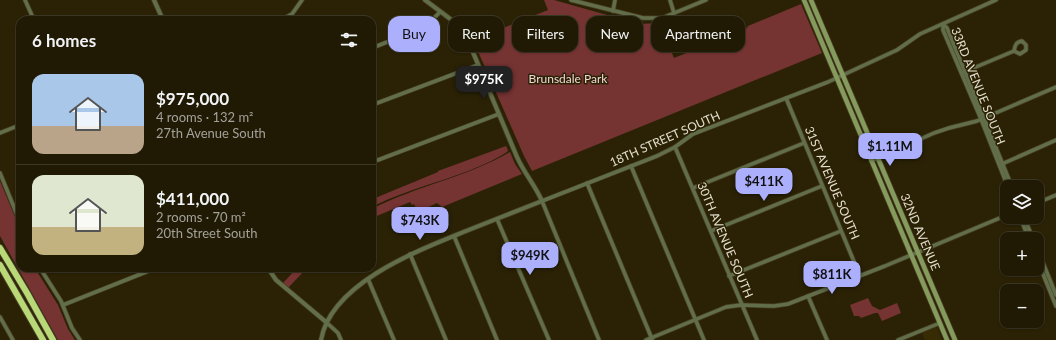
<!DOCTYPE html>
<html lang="en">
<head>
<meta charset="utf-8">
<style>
  :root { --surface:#201a04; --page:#2d2713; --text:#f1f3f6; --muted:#a2a19a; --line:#3d3826; --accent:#acaffb }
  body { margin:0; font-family:Lato,sans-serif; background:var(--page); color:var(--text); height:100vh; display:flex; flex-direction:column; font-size:15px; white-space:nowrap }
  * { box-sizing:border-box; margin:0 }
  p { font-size:13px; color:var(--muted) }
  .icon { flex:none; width:22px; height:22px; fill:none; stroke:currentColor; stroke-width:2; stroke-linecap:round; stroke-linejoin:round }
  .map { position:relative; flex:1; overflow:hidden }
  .details { position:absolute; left:16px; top:16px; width:360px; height:256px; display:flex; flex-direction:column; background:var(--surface); border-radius:12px; box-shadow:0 1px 3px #0004,0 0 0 1px var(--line) }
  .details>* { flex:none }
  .hud { position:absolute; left:388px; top:16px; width:380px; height:36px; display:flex; gap:8px }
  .controls { position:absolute; left:1000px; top:180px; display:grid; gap:8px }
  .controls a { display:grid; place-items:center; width:44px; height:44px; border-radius:8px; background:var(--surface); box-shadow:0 1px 3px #0004,0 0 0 1px var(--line); font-size:20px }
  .price { position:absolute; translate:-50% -34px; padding:0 9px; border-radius:8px; background:var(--accent); color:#111; font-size:13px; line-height:26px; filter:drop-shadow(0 1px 2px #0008) }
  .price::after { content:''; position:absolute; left:50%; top:24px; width:12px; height:9px; margin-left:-6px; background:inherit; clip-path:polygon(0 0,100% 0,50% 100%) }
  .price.current { background:#222; color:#fff }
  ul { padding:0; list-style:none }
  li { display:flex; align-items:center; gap:12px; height:100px; padding:0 16px }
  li+li { border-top:1px solid var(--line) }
  li span { display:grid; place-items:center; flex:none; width:112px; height:80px; border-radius:12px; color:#555 }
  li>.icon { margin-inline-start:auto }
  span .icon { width:48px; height:48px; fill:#fffc; stroke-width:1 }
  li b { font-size:17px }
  h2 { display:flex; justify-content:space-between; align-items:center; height:48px; padding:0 16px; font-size:17px }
  .tag { padding:0 14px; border-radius:12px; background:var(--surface); box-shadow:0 1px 3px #0004,0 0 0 1px var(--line); font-size:14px; line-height:36px }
  .tag.current { background:var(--accent); color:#111 }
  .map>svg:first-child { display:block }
</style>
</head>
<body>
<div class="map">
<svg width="1056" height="340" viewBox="0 0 1056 340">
  <rect width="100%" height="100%" fill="#2b2205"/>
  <!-- built -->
  <path fill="#372b04" d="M937,327L942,340H925L922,333Z"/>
  <!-- green -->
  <g fill="#753332">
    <path d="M544,0H554L639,24L660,23L674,58L746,29L748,26L801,4L822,53L532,171L524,156L473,40L548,10Z"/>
    <path d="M506,146L508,150L507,152C468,177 414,185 372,207V200L380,196L438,172V171Z"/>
    <path d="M510,152L515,164L522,174L442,207L437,203L418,212L414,204L412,205L410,202L372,218V209C416,186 467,177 510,152Z"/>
    <path d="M0,181L20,229V268H34L36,270L58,305L68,329L75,340H58L0,236Z"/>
    <path d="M297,268H307L288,288L283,283Z"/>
    <path d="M868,298L872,306L880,310L897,303L901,313L882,321L878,313H875L861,318L859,316H854L850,305Z"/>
  </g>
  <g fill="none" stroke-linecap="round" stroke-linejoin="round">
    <defs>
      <g id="minor">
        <path d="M25,0L34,20"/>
        <path d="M571,0L643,18H662L706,0"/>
        <path d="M670,0L674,13"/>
        <path d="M613,11L615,0"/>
        <path d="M281,20L292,14L302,0"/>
        <path d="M943,24L947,28L1012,187"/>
        <path d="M943,24V30L981,119L1008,187"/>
        <path d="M372,48L420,29L429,23L440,12"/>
        <path d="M964,72L1014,51L1020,54L1026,50V45L1022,41C1016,42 1015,45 1014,51"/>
        <path d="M786,98L860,276"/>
        <path d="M372,105L478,65"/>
        <path d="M0,133L20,125"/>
        <path d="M675,147L757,340"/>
        <path d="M372,160H378L499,114"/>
        <path d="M871,161L934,133L949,128L977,121L1056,87"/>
        <path d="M1002,164L1056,140"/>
        <path d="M631,166L704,340"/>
        <path d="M0,173L20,222"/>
        <path d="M587,183L652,339"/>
        <path d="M693,188L804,143"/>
        <path d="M1037,203L1056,195"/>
        <path d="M1020,217L1029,239"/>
        <path d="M1024,217L1033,239"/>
        <path d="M497,219L549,340"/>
        <path d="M711,231L822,186"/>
        <path d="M454,236L497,340"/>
        <path d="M1037,248L1056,295"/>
        <path d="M410,254L446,340"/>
        <path d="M1037,259L1056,306"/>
        <path d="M40,268L61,301L72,328L80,340"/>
        <path d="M729,276L841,231"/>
        <path d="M368,279L394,340"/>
        <path d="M808,296L827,340"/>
        <path d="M63,305L156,268"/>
        <path d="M0,317L13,340"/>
        <path d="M326,322L338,333L341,340"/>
        <path d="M599,340L542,201L657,156L675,147L693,134L828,82L858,68L897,50L920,34L996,0"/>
        <path d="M646,340L726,307L741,305L774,306L788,304L885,266L1007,215"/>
        <path d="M898,340L940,323"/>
      </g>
      <g id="tertiary">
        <path d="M154,0L163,20"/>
        <path d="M268,268L276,280L326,322"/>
        <path d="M321,340C331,283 419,250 466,231C491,221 517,211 542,201C535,185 524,173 517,157L467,38L453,21L425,0"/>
      </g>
      <g id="secondary">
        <path d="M804,0L947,340"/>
        <path d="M811,0L955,340"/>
      </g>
      <g id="motorway">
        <path d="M0,248L27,293L53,340"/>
        <path d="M0,265L43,340"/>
      </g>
    </defs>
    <!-- minor casing -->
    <use href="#minor" stroke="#494025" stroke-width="5"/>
    <!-- tertiary casing -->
    <use href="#tertiary" stroke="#494025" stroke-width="5.5"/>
    <!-- secondary casing -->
    <use href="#secondary" stroke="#494025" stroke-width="6"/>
    <!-- motorway casing -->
    <use href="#motorway" stroke="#494025" stroke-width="8"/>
    <!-- minor -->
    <use href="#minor" stroke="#616e49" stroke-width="3.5"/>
    <!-- tertiary -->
    <use href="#tertiary" stroke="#616e49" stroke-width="4"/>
    <!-- secondary -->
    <use href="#secondary" stroke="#859a5d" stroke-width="4.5"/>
    <!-- motorway -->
    <use href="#motorway" stroke="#b9d978" stroke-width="6"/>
  </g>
  <g text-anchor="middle" stroke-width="3" stroke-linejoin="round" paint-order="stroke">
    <!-- park labels -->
    <g font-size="12" fill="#f3d7d5" stroke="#2b2205">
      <text x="568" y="83">Brunsdale Park</text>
    </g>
    <!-- street labels -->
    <g font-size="12" fill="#e4decd" stroke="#2b2205">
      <text transform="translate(978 86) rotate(68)" y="4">33RD AVENUE SOUTH</text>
      <text transform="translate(665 139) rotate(-24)" y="4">18TH STREET SOUTH</text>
      <text transform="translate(832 183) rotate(67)" y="4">31ST AVENUE SOUTH</text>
      <text transform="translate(920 232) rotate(67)" y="4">32ND AVENUE</text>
      <text transform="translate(725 240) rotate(67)" y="4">30TH AVENUE SOUTH</text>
    </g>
  </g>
</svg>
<div class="controls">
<a><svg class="icon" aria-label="layers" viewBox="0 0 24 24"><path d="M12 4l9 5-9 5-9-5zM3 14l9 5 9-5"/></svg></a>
<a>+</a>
<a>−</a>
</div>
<b class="price current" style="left:484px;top:100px">$975K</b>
<b class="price" style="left:890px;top:167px">$1.11M</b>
<b class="price" style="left:764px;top:202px">$411K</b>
<b class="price" style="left:420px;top:241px">$743K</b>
<b class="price" style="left:530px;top:276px">$949K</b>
<b class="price" style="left:832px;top:295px">$811K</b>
<div class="hud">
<a class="tag current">Buy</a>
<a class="tag">Rent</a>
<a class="tag">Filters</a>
<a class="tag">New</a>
<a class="tag">Apartment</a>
</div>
<section class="details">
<h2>6 homes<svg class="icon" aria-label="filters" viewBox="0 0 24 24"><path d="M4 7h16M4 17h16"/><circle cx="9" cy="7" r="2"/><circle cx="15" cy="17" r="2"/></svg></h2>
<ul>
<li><span style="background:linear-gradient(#a9c7e8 65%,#b9a48a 0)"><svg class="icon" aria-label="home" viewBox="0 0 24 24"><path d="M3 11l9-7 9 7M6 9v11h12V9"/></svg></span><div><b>$975,000</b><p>4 rooms · 132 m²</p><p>27th Avenue South</p></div></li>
<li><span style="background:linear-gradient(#dfe7d0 65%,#c2b280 0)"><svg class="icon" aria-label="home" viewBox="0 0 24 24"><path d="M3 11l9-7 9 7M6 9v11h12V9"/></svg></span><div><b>$411,000</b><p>2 rooms · 70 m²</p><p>20th Street South</p></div></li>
</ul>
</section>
</div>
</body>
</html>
